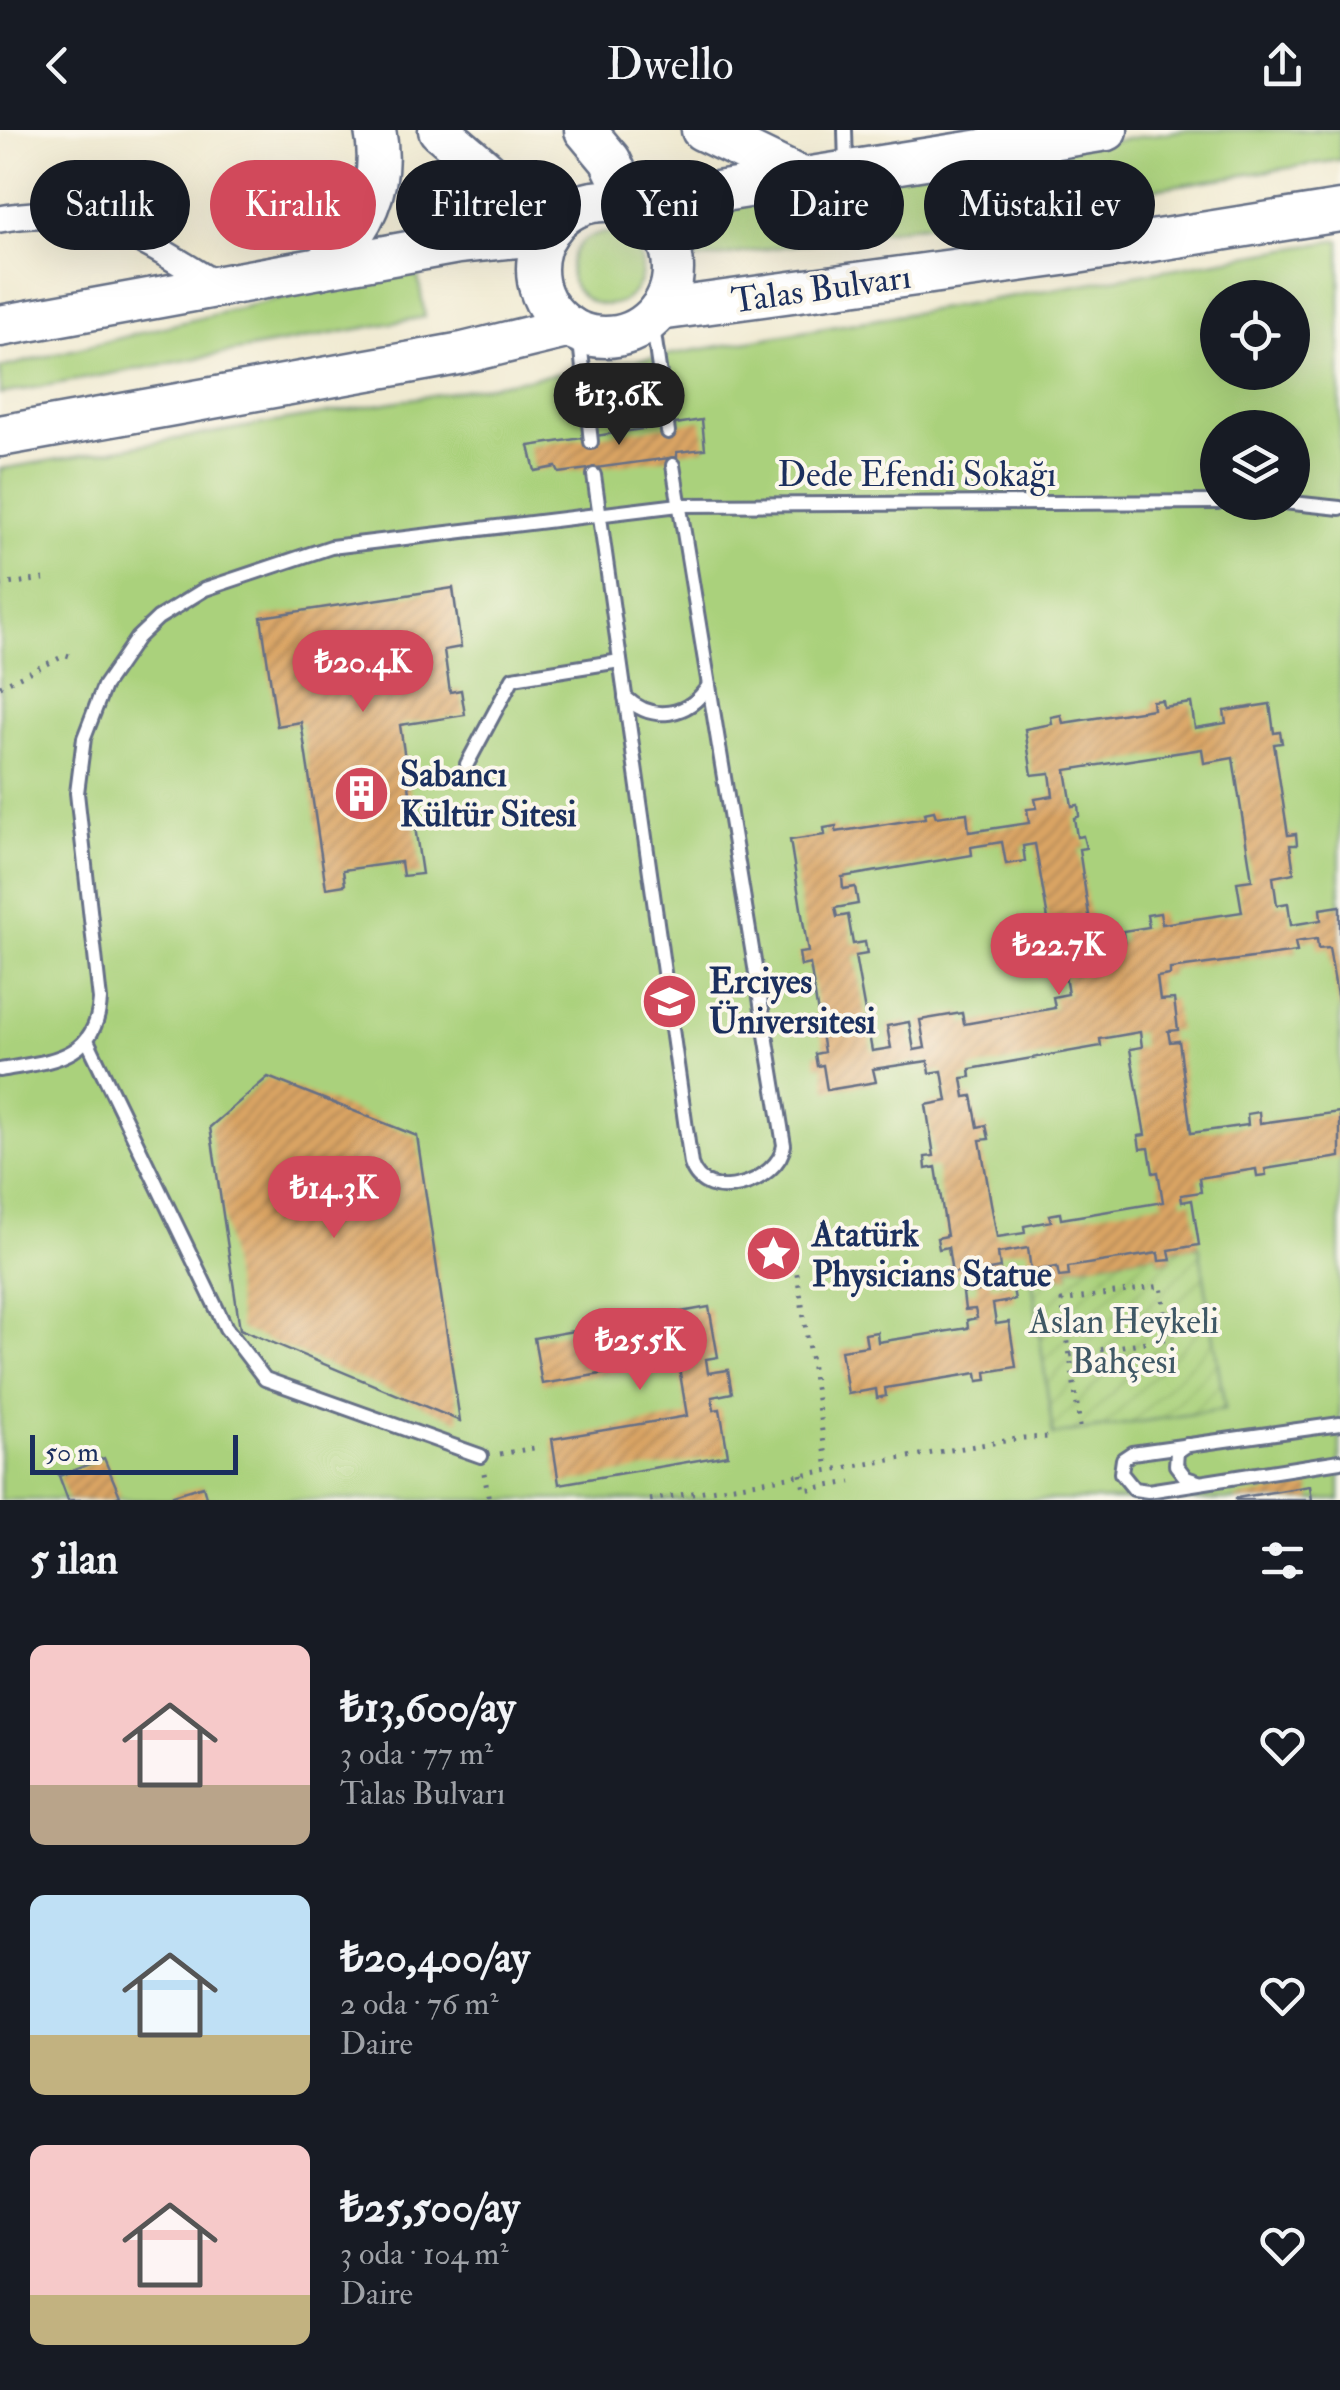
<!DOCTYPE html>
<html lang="tr">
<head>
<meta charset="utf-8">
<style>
  :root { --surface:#171b24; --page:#20242c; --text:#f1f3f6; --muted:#9ea1a6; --accent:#d1495b }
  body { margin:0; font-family:"IM FELL Double Pica",serif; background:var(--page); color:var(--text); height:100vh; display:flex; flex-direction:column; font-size:38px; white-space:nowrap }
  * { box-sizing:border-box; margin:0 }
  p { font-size:32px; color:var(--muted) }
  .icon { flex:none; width:55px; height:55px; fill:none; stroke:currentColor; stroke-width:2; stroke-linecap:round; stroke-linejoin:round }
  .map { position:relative; height:1370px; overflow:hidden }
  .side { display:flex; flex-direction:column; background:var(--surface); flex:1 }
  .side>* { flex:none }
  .top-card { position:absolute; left:30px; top:30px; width:1280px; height:90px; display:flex; gap:20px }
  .fabs { position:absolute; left:1200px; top:150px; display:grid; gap:20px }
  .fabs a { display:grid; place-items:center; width:110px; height:110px; border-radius:50%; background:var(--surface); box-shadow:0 10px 40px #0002; font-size:50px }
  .scale { position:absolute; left:30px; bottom:25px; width:208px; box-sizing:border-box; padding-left:10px; border:5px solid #1b2f5e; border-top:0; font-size:28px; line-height:35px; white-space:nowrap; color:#1b2f5e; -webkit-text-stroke:8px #fbf7ec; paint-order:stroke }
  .price { position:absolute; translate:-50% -85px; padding:0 22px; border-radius:35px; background:var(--accent); color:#fff; font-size:32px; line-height:65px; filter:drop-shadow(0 2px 5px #0008) }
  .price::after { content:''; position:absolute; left:50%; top:60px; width:30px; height:22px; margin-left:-15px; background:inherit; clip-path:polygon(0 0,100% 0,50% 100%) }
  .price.active { background:#222; color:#fff }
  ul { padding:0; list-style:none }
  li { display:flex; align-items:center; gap:30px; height:250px; padding:0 30px }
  li span { display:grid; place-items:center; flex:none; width:280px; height:200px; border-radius:15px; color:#555 }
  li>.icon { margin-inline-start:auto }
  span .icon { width:120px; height:120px; fill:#fffc; stroke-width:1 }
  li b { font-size:42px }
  h2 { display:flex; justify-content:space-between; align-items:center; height:120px; padding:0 30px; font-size:42px }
  .pill { padding:0 35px; border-radius:45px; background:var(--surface); box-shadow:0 10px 40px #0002; font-size:35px; line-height:90px }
  .pill.active { background:var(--accent); color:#fff }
  header { display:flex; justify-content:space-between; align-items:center; height:130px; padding:0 30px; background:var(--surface); font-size:45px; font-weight:600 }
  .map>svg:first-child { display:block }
</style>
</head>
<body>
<header><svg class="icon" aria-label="back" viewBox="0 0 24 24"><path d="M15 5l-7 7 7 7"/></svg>Dwello<svg class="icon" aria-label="share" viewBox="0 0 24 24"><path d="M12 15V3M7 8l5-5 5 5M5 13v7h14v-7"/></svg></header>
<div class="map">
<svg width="1340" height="1370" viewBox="0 0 1340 1370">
  <defs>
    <pattern id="garden-furrows" width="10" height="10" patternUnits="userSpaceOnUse" patternTransform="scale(2.5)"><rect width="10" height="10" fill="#aad17b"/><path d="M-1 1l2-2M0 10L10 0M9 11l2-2" fill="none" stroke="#92b46d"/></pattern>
    <pattern id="building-hatch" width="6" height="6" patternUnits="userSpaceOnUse" patternTransform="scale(2.5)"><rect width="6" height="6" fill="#daa464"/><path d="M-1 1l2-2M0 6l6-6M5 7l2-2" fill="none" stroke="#b08656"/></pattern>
  </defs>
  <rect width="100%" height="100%" fill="#fbf7ec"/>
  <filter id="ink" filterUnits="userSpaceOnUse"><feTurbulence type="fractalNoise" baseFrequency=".01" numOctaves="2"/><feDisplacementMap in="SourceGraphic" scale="20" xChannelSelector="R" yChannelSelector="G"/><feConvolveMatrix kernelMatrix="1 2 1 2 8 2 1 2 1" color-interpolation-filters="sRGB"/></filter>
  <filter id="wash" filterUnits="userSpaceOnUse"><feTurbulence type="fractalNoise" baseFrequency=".0048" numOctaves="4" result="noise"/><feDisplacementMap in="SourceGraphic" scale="40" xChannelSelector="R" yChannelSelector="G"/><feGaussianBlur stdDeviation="2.25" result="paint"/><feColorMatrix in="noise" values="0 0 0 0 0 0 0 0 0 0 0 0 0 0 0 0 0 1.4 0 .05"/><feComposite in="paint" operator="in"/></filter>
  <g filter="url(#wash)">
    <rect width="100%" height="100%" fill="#f0ead1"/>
    <!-- grass -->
    <g fill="#aad17b" stroke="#62806c" stroke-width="2.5" fill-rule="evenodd">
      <path d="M1183,0H1340V30L665,135L657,82Z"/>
      <circle cx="606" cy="139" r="36"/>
      <path d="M1340,110V1370H0V339ZM1218,168H1292V242H1218ZM1218,298H1292V372H1218Z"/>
      <path d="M416,134L425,187L0,264V238Z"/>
    </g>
    <!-- garden -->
    <path fill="url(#garden-furrows)" stroke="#62806c" stroke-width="2.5" d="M1199,1115L1225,1279L1053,1305L1031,1141L1057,1137L1060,1147L1069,1145L1068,1137L1158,1123L1160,1131L1170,1130L1169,1120Z"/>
    <g id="blocks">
      <!-- building -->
      <g fill="url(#building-hatch)" fill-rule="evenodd">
        <path d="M702,290L705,319L677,322V327L559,343L556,337L535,341L529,316Z"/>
        <path d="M453,458L461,517L444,520L450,562L461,560L465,585L400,595L422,744L403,746L401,732L343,740L345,755L326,758L301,592L277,596L261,487Z"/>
        <path d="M1162,570L1163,577L1191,573L1195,598L1226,593L1224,581L1270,574L1274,603L1280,602L1282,613L1274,614L1288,705L1296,704L1297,715H1290L1294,743L1273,747L1277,775L1288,773L1291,795L1321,790L1320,779L1340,776V883L1329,818L1318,819L1317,809L1295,812L1297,822L1170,839V845L1157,847L1160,870L1174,869L1178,900L1168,901L1170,912L1179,911L1191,1003L1248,995L1247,984L1259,982L1260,993L1340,982V1027L1265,1039L1266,1045L1257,1046L1256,1039L1199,1048L1201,1062L1181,1065L1182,1072L1192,1070L1199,1115L1169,1120L1171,1130L1159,1131L1158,1123L1068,1137L1069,1146L1059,1147L1057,1137L1031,1141L1028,1118L998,1123L1000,1138L989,1140L991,1156L1012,1153L1015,1170L993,1174L996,1194L1009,1192L1016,1237L986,1242L987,1250L978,1251L977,1243L885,1258L886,1266L877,1268L876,1259L848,1264L841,1220L867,1216L865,1204L877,1202L878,1212L968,1198L967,1190L977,1188L975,1179L965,1180L963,1163L978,1161L975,1139L952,1143L948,1117L939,1119L937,1108L947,1106L936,1037L926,1039L925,1027L934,1026L926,975L947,971L942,941L930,943L928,931L873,939L876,952L827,960L823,935L817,936L815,924L824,922L810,834L801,836L799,823L808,822L790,710L825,705L824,698L836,696V702L925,688L924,683L934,681L936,687L967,683L969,702L1029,693L1027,679L1037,678L1035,669L1053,666L1050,643L1032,645L1025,599L1052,594L1051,587L1061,585L1063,593L1153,579L1152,571ZM1202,619L1204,633L1233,628L1252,750L1237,752L1242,782L1162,794L1160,783L1147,785L1149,797L1123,801L1124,812L1102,815L1100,804L1092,805L1079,719L1086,718L1083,706L1077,707L1074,688L1079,686L1078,675L1072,676L1066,640ZM1002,712L1006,734L1025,731L1023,716L1035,714L1058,847L1065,846L1068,864L1053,867L1055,878L964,894L962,883L920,890L925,918L914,920L909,892L887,896L891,918L872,921L855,826L867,824L865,812L853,814L848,785L837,787L835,778L858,774L855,757L843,759L842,747L972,725L971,717ZM1140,902L1142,917L1130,919L1145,1005L1138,1006L1140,1019L1149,1018L1153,1043L1158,1042L1163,1072L1061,1089L1060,1083L1049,1085L1051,1091L1024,1096L1025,1103L997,1107L980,1010L989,1009L986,995L978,997L972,966L965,967L962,948L971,947L970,939L1101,916L1100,909Z"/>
        <path d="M268,947L417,1006L460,1291L240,1199L210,997Z"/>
        <path d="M709,1177L718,1227L706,1229L708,1243L728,1240L732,1263L712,1267L714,1280L720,1279L728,1325L559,1354L552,1309L687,1286L678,1231L542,1254L534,1208Z"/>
        <path d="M104,1328L120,1366L110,1370H68L59,1346Z"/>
        <path d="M203,1356L207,1370H174L173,1365Z"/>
        <path d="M1310,1356L1312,1370H1236V1368Z"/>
      </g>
    </g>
  </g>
  <g filter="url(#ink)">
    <use href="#blocks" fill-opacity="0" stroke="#667086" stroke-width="2.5"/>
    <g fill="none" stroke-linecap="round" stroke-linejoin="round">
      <defs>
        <g id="service">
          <path d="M845,0L846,37"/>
          <path d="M652,189L668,302"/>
          <path d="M579,202L591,312"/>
          <path d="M594,345L691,1034C705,1078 779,1052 784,1015L673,335"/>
          <path d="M1283,372L1340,378"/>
          <path d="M625,567C653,593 688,587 709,555"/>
          <path d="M467,634L513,548L620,531"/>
          <path d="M87,910L226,1198L265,1249L481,1326"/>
          <path d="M0,940C48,931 96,931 100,870L77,663L84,608L104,556L137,508L158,488L205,459L331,417L679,375L1218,372"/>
          <path d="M1340,1294L1132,1323L1123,1329L1121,1343L1134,1359L1148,1361L1340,1331"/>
          <path d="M1187,1315L1177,1322L1176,1335L1186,1348L1198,1352"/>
        </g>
        <path id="minor" d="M0,89C92,71 143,110 218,156"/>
        <g id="primary">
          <path d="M439,0L552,97"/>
          <path d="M585,0L610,30L632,76"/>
          <path d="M702,0L802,48"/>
          <circle cx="605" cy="139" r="68"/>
          <path d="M638,79L673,69L1107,0"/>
          <path d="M320,138C363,104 386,55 375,0"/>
          <path d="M659,180L1070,124L1340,81"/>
          <path d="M0,196L458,113L547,104"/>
          <path d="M0,306L463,223L570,197"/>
        </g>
      </defs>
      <!-- service casing -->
      <use href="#service" stroke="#667086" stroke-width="18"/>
      <!-- minor casing -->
      <use href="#minor" stroke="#667086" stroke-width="30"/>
      <!-- primary casing -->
      <use href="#primary" stroke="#667086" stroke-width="45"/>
      <!-- path -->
      <g stroke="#667086" stroke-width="5" stroke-dasharray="2.5 8" stroke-linecap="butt">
        <path d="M0,455L44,449"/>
        <path d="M0,556L66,525L75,528"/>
        <path d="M792,1112L828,1339"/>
        <path d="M1070,1225L1169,1208L1161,1156L1062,1171L1081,1303"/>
        <path d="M500,1324L540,1317"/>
        <path d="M484,1343L489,1370"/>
        <path d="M801,1344L804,1360L851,1352"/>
        <path d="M650,1370L1023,1308L1052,1307"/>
      </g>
      <!-- service -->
      <use href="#service" stroke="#fff" stroke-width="12"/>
      <!-- minor -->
      <use href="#minor" stroke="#fff" stroke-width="25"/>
      <!-- primary -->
      <use href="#primary" stroke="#fff" stroke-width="40"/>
    </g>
  </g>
  <!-- icons -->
  <defs>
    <symbol id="building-disc" viewBox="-11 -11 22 22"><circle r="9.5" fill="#d1495b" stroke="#fbf7ec"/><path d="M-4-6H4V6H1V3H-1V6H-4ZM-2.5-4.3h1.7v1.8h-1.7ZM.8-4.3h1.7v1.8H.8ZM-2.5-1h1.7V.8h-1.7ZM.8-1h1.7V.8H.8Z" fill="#fff"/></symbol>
    <symbol id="university-disc" viewBox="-11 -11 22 22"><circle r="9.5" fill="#d1495b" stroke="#fbf7ec"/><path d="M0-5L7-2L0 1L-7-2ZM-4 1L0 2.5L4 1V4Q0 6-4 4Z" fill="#fff"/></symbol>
    <symbol id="sight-disc" viewBox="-11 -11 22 22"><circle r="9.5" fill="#d1495b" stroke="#fbf7ec"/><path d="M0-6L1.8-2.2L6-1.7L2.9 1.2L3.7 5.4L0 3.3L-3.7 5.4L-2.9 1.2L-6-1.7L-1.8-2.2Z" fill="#fff"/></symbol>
  </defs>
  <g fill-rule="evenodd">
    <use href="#building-disc" x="330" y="632" width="63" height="63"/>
    <use href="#university-disc" x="638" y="840" width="63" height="63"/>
    <use href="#sight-disc" x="742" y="1092" width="63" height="63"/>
  </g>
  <g text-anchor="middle" stroke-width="8" stroke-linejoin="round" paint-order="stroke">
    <!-- street labels -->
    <g font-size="35" fill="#1b2f5e" stroke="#fbf7ec">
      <text transform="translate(821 158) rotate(-8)" y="12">Talas Bulvarı</text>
      <text x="917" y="356">Dede Efendi Sokağı</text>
    </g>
    <!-- poi labels -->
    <g font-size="35" font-weight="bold" fill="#1b2f5e" stroke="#fbf7ec" text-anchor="start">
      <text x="400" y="656">Sabancı<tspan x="400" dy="40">Kültür Sitesi</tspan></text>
      <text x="709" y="863">Erciyes<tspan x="709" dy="40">Üniversitesi</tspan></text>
      <text x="812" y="1116">Atatürk<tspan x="812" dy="40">Physicians Statue</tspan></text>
    </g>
    <!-- park labels -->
    <g font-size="35" fill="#3f5865" stroke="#fbf7ec">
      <text x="1124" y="1203">Aslan Heykeli<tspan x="1124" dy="40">Bahçesi</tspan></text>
    </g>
  </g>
</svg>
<div class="fabs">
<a><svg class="icon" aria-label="locate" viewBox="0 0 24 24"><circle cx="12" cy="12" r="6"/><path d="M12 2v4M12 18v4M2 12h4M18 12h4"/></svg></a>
<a><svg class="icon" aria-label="layers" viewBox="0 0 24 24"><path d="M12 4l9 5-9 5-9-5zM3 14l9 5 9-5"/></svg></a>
</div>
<div class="scale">50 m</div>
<b class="price active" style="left:619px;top:318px">₺13.6K</b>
<b class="price" style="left:363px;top:585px">₺20.4K</b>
<b class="price" style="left:1059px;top:868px">₺22.7K</b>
<b class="price" style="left:334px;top:1111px">₺14.3K</b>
<b class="price" style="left:640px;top:1263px">₺25.5K</b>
<div class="top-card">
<a class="pill">Satılık</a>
<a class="pill active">Kiralık</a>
<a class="pill">Filtreler</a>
<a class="pill">Yeni</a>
<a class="pill">Daire</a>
<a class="pill">Müstakil ev</a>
</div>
</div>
<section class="side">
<h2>5 ilan<svg class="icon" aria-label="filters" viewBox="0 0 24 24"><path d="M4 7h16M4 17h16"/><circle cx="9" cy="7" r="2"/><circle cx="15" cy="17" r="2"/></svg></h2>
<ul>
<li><span style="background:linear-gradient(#f6c9c9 70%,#b9a48a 0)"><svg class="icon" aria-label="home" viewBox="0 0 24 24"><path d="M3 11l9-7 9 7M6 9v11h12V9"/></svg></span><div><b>₺13,600/ay</b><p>3 oda · 77 m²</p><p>Talas Bulvarı</p></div><svg class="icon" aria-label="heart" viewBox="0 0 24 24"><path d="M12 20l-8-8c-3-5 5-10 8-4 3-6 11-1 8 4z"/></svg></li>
<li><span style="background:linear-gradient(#bfe0f5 70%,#c2b280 0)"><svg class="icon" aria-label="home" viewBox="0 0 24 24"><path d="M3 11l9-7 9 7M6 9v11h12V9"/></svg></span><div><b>₺20,400/ay</b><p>2 oda · 76 m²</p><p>Daire</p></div><svg class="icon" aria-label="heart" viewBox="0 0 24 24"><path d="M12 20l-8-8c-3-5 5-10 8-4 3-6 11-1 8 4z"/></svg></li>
<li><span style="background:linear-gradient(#f6c9c9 75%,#c2b280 0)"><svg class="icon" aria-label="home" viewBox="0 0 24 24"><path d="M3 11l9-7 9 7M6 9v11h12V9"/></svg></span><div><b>₺25,500/ay</b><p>3 oda · 104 m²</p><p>Daire</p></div><svg class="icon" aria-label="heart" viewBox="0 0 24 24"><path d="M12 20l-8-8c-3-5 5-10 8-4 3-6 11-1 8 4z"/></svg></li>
</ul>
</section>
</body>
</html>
